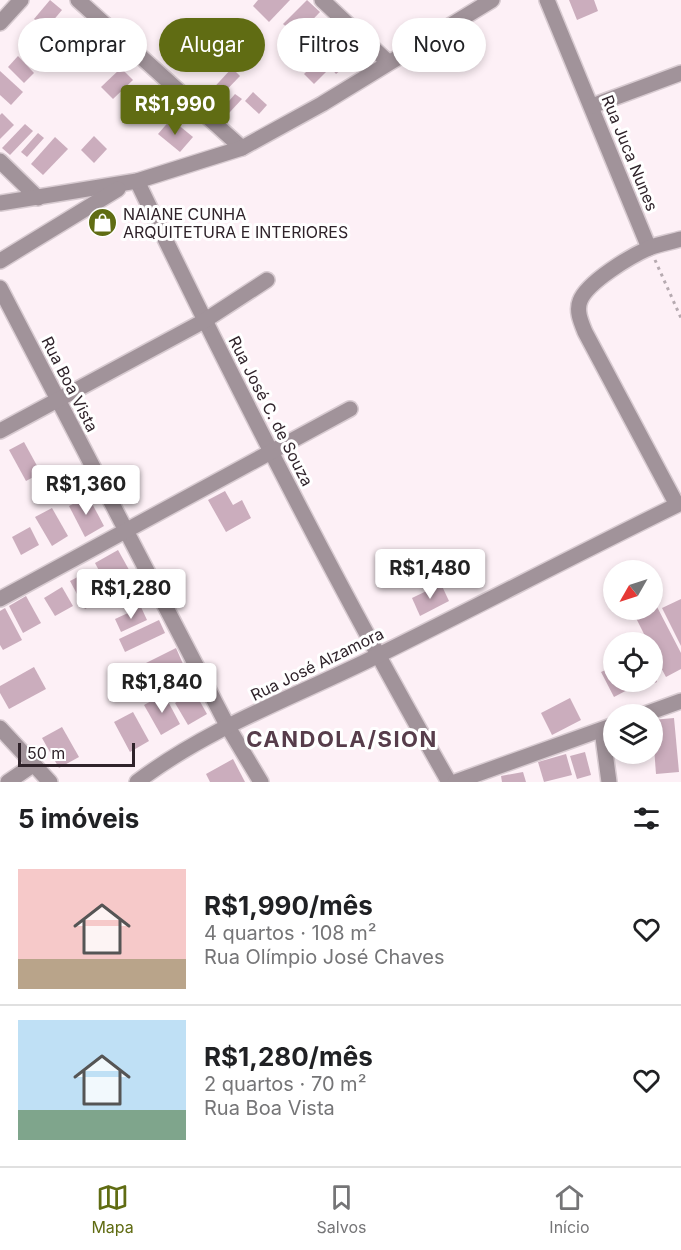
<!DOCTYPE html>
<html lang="pt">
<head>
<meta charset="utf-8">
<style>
  :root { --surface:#fff; --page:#f2f2f2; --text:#202124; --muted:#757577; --line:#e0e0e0; --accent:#606c13 }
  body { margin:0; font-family:Inter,sans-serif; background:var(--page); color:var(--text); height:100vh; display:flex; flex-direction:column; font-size:22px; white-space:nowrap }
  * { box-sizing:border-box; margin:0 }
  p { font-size:20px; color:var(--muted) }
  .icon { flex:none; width:33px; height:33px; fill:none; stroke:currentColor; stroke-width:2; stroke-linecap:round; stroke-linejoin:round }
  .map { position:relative; height:782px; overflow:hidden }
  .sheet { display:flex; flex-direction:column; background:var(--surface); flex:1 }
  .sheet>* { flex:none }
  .top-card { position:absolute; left:18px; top:18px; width:645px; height:54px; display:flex; gap:12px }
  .needle { width:39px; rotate:231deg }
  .buttons { position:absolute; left:603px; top:560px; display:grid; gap:12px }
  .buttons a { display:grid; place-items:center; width:60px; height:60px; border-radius:50%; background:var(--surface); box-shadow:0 3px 9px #0003; font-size:30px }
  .scale { position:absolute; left:18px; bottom:15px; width:117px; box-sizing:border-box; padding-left:6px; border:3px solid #2f232a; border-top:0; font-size:16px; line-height:21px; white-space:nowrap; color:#2f232a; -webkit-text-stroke:4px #fff; paint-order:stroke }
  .price { position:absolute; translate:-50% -51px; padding:0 14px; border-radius:6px; background:#fff; color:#222; font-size:20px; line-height:39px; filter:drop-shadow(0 2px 3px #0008) }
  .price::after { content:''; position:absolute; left:50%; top:36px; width:18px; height:14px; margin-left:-9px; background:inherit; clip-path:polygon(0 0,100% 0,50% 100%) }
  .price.current { background:var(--accent); color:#fff }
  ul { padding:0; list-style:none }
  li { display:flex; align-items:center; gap:18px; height:150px; padding:0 18px }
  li+li { border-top:2px solid var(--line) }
  li span { display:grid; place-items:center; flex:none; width:168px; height:120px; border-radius:0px; color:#555 }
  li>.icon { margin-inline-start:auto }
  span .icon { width:72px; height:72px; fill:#fffc; stroke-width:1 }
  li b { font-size:26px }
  h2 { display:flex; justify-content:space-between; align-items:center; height:72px; padding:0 18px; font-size:26px }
  .chip { padding:0 21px; border-radius:27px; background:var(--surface); box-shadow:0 3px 9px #0003; font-size:21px; line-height:54px }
  .chip.current { background:var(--accent); color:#fff }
  .dock { display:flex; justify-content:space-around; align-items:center; height:84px; border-top:2px solid var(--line); background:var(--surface); font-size:16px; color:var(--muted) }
  .dock a { display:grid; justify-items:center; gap:3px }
  .dock .current { color:var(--accent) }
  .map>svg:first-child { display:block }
</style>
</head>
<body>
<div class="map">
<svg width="681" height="782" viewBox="0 0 681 782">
  <rect width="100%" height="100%" fill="#fdf0f6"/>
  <!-- building -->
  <g fill="#cbadbd">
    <path d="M50,0L62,10L46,29L34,19Z"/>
    <path d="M258,0H290L269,22L253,6Z"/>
    <path d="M307,0L320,12L297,36L283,24Z"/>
    <path d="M569,0H594L598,11L577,20Z"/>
    <path d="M319,21L329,33L317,45L306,34Z"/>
    <path d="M80,25L99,43L80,63L61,45Z"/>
    <path d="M35,36L57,56L47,66L25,47Z"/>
    <path d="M345,36L360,54L336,74L321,56Z"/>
    <path d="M191,38L203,50L184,71L171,60Z"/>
    <path d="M18,56L34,73L24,83L8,67Z"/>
    <path d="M316,62L326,72L314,84L304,74Z"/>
    <path d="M121,68L133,80L113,99L101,87Z"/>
    <path d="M232,68L240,76L214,103L207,95Z"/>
    <path d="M0,71L23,92L11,105L0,95Z"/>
    <path d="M253,92L267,105L259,114L245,101Z"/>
    <path d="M235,94L242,99L229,113L223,108Z"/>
    <path d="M2,113L14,125L0,139V115Z"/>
    <path d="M171,119L193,137L180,152L158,134Z"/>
    <path d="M25,124L33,131L10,155L2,148Z"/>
    <path d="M38,133L44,138L27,157L21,152Z"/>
    <path d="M94,136L107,149L94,163L81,150Z"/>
    <path d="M55,137L68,149L43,175L31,164Z"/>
    <path d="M24,442L41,473L26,481L9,450Z"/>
    <path d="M225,491L233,505L242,500L251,518L226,532L208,500Z"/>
    <path d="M88,496L104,526L85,537L69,506Z"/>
    <path d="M52,508L68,536L52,546L35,517Z"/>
    <path d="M30,527L39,545L21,555L12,537Z"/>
    <path d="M118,550L138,586L114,599L95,563Z"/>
    <path d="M91,570L106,598L85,609L70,581Z"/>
    <path d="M441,584L449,601L420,616L412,598Z"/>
    <path d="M62,587L73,606L55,616L44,598Z"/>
    <path d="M26,596L41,623L23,633L9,606Z"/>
    <path d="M681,599V646L662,608Z"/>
    <path d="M655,603L681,653V669L666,677L652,651V642H648L634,614L642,609H652Z"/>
    <path d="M141,607L147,620L121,632L115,619Z"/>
    <path d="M5,608L22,640L3,650L0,645V611Z"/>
    <path d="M159,620L165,633L125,652L119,639Z"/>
    <path d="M176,648L183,664L153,678L146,663Z"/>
    <path d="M614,666V681H630L633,687L614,697L601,672Z"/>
    <path d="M34,667L46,689L9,709L0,693V686Z"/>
    <path d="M653,670L657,682L640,689L637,681H652Z"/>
    <path d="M194,691L207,714L188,725L175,703Z"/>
    <path d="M164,694L180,724L161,735L144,705Z"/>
    <path d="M570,698L581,720L552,735L541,713Z"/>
    <path d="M133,712L149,741L130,752L114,722Z"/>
    <path d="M674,718L679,772L656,774L652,720Z"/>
    <path d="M62,727L79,757L59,768L42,738Z"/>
    <path d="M585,752L591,775L577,779L570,756Z"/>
    <path d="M566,754L572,775L544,782L538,762Z"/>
    <path d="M233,759L245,782H210L206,774Z"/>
    <path d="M523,772L526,782H502L501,776Z"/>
  </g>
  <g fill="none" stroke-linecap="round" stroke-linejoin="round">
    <defs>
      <g id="minor">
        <path d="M78,0L242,148"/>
        <path d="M322,0L388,62"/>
        <path d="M547,0L649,248"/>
        <path d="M0,23L21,0"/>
        <path d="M592,106L681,73"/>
        <path d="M0,161L38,198"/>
        <path d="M137,181C235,385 337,586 449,782"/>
        <path d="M0,203L137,181L242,148L322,104L492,0"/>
        <path d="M0,261L118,189"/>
        <path d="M0,288L228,727L261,782"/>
        <path d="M0,431L204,321L267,280"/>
        <path d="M0,599L350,409"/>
        <path d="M645,714L681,701"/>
        <path d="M0,728L50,782"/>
        <path d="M602,730L609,782"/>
        <path d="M8,782L34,764"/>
        <path d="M137,782C209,727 297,696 377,656C478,606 577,554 677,505L585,332C581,322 576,311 580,301C587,282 631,256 649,248C659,244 671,242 681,239"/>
        <path d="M455,782L614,725"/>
      </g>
    </defs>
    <!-- minor casing -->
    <use href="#minor" stroke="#d8cbd1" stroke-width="18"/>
    <!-- path -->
    <path stroke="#b6aab0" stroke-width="3" stroke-dasharray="3 4.5" stroke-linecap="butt" d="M655,260L681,318"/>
    <!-- minor -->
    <use href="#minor" stroke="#a1939a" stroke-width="15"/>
  </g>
  <!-- icons -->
  <defs>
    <symbol id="shop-disc" viewBox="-11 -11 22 22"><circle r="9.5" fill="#606c13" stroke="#fff"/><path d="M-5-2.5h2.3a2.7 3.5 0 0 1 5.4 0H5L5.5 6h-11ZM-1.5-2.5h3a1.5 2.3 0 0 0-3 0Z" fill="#fff"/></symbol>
  </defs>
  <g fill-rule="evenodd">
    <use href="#shop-disc" x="86" y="206" width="33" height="33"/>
  </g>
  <g text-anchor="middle" stroke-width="6" stroke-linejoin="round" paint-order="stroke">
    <!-- street labels -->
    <g font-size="16" fill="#2f232a" stroke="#fff">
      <text transform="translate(630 153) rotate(68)" y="6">Rua Juca Nunes</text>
      <text transform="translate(70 384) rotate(63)" y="6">Rua Boa Vista</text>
      <text transform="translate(271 411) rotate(63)" y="6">Rua José C. de Souza</text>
      <text transform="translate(317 664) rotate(-26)" y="6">Rua José Alzamora</text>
    </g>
    <!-- poi labels -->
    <g font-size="16" fill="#2f232a" stroke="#fff" text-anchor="start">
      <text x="123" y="220">NAIANE CUNHA<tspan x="123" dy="18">ARQUITETURA E INTERIORES</tspan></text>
    </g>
    <!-- district labels -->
    <g font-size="22" font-weight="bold" letter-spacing="1.5" fill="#573d4b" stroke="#fff">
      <text x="342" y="747">CANDOLA/SION</text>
    </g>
  </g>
</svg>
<div class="buttons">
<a><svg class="needle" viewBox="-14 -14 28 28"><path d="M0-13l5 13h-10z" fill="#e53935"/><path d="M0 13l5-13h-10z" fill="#757577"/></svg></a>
<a><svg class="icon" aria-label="locate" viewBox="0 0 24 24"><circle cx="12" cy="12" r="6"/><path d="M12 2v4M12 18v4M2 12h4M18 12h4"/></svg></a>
<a><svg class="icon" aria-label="layers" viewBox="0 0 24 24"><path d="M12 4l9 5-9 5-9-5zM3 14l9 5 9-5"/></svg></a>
</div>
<div class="scale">50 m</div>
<b class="price current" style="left:175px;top:136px">R$1,990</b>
<b class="price" style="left:86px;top:516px">R$1,360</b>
<b class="price" style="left:430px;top:600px">R$1,480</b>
<b class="price" style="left:131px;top:620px">R$1,280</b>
<b class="price" style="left:162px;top:714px">R$1,840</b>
<div class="top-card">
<a class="chip">Comprar</a>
<a class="chip current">Alugar</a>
<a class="chip">Filtros</a>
<a class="chip">Novo</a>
</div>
</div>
<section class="sheet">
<h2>5 imóveis<svg class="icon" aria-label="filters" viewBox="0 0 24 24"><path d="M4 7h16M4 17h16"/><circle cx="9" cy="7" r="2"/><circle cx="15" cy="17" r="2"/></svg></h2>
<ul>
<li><span style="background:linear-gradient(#f6c9c9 75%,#b9a48a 0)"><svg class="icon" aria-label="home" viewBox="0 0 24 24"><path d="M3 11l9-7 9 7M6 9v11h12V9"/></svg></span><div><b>R$1,990/mês</b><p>4 quartos · 108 m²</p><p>Rua Olímpio José Chaves</p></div><svg class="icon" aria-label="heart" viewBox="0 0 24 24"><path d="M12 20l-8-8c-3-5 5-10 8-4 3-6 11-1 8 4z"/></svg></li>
<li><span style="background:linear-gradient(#bfe0f5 75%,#7fa58c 0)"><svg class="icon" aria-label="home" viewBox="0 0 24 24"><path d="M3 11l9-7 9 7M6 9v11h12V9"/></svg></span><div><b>R$1,280/mês</b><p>2 quartos · 70 m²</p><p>Rua Boa Vista</p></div><svg class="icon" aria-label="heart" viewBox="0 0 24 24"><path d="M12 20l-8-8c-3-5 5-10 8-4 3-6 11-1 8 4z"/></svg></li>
</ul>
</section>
<nav class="dock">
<a class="current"><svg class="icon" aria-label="map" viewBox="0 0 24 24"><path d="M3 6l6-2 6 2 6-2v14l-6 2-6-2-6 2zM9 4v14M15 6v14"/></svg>Mapa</a>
<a><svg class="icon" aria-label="saved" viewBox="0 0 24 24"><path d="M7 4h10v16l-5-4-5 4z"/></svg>Salvos</a>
<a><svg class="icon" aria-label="home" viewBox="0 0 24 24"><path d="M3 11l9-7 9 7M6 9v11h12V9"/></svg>Início</a>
</nav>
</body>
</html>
